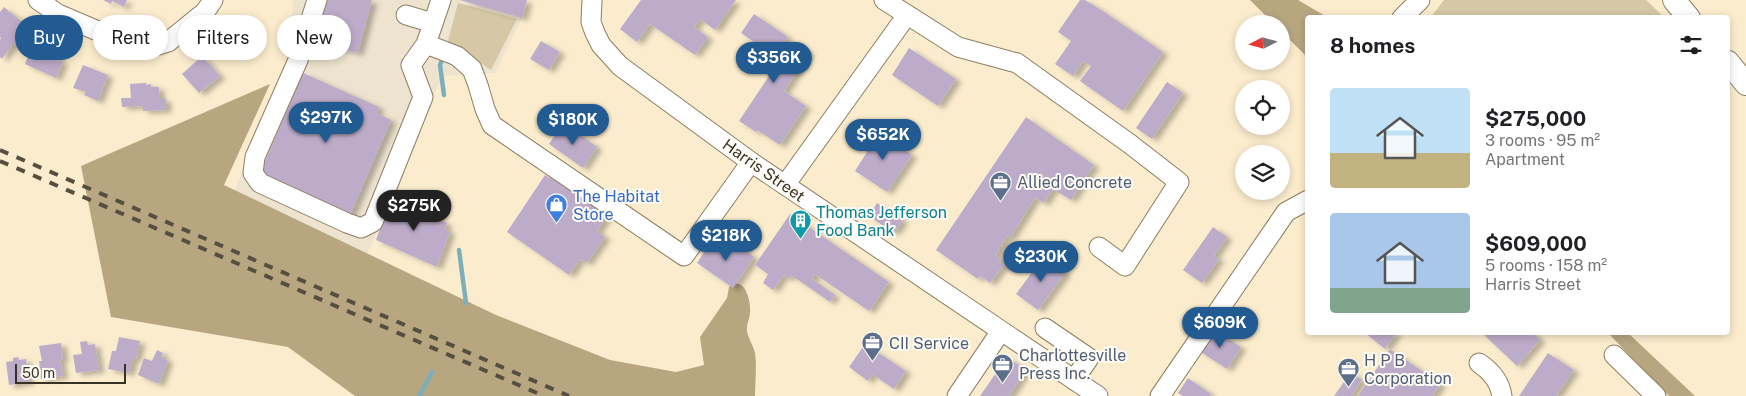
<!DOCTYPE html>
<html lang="en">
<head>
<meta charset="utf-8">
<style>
  :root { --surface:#fff; --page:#f6f6f6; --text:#202124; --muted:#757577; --accent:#225b92 }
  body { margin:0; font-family:"Public Sans",sans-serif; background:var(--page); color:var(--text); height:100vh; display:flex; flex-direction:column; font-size:19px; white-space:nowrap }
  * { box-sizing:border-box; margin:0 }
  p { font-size:16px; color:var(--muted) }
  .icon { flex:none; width:28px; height:28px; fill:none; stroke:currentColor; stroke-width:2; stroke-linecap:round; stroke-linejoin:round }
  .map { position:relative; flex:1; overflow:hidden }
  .sheet { position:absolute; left:1305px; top:15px; width:425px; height:320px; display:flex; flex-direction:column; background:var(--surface); border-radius:5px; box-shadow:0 2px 8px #0003 }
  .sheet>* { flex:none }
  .banner { position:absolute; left:15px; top:15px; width:475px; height:45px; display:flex; gap:10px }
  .needle { width:32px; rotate:264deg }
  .tools { position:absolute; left:1235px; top:15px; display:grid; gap:10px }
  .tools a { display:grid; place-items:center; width:55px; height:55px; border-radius:50%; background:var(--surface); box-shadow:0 2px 8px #0003; font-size:25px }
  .scale { position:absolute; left:15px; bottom:12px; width:111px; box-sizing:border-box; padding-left:5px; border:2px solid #383226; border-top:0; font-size:14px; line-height:18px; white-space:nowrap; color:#383226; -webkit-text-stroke:4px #fefbf4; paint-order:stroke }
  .price { position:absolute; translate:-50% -42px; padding:0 11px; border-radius:18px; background:var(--accent); color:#fff; font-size:16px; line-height:32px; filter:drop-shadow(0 1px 2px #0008) }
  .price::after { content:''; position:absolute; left:50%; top:30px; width:15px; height:11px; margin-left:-8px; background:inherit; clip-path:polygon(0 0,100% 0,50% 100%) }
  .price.current { background:#222; color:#fff }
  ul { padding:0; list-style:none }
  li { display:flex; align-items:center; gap:15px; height:125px; padding:0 25px }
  li span { display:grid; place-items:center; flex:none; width:140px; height:100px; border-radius:5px; color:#555 }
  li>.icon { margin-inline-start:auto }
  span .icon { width:60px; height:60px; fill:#fffc; stroke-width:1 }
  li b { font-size:21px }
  h2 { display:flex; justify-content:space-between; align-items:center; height:60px; padding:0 25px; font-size:21px }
  .pill { padding:0 18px; border-radius:22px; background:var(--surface); box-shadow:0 2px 8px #0003; font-size:18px; line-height:45px }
  .pill.current { background:var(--accent); color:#fff }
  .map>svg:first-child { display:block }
</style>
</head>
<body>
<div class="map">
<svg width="1746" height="396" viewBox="0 0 1746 396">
  <defs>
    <filter id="shadow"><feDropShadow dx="5.5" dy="3" stdDeviation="2.5" flood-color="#0004"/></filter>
  </defs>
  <rect width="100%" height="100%" fill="#fbeccd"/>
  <!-- commercial -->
  <path fill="#ede3ce" d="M293,0H527L522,18L495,73L442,76L365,260L229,204L291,52Z"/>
  <!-- green -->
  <g fill="#d6c7a5">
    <path d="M1444,0H1646L1664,17H1431Z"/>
    <path d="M458,3L517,19L491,70L448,41Z"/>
  </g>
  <!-- forest -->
  <g fill="#b8a681">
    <path d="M1250,0H1298L1327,17L1308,18L1307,57L1281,31V24H1274Z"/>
    <path d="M270,84L224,185L496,315L610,360L676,372L704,365L700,337L727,298L729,287C744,275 751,299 750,312C750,318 746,325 747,331C748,338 753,345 755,353C757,366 755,382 755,396H355L288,347L111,317L81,166Z"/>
    <path d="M1608,333H1628L1695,396H1669Z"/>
  </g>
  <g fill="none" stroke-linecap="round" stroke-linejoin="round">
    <!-- stream -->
    <g stroke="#7cafba" stroke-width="4.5">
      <path d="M442,60L440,65L444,95"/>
      <path d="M459,250L466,303"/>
      <path d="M419,396L432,372"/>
    </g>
  </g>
  <!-- building -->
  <g fill="#bdacc9" filter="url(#shadow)">
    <path d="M103,0H127L124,7L112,1L111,4Z"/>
    <path d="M326,0H372L358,53L314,41Z"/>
    <path d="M460,0H527L522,18Z"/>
    <path d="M641,0H736L715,30L700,19L694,27L708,37L695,55L650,24L637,42L620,29Z"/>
    <path d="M1080,0H1085L1103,11L1163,52L1123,111L1080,81L1091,66L1083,61L1073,76L1055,64L1071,41L1058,32Z"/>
    <path d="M4,7L22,22L16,28L22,33L2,59L0,57V40L1,38L0,37V12Z"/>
    <path d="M754,14L788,37L778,51L784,54L793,41L809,53L784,91L806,106L780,145L757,130L756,132L739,121L781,58L776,54L773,58L766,53L767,51L741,33Z"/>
    <path d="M241,18L258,33L240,54L223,38Z"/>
    <path d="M40,41L62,51L57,60L63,62L56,78L25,64L31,49L36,51Z"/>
    <path d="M541,41L560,52L549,70L530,59Z"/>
    <path d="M909,48L956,79L938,106L892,75Z"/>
    <path d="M202,56L220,76L199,93L182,74Z"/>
    <path d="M83,65L108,75L98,101L84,95L86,92L73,88Z"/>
    <path d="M303,73L379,107L376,113L391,120L350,215L259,175Z"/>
    <path d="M1167,82L1183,93L1152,139L1136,128Z"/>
    <path d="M146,83V85L151,84V87H159L160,99H166V110L143,111V106L122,107L121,98H131L130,84Z"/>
    <path d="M1026,117L1094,165L1071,200L1053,189L1044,203L1035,198L1010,238L1007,236L995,255L1001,259L999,262L1004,265L990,283L980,276L978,279L936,250Z"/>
    <path d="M563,123L597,147L583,168L549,144Z"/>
    <path d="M874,130L891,141L893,138L902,144L900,147L912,155L887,192L855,171L867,152L862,149Z"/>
    <path d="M545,175L550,178V177L569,189L570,187L590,201L589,203L607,216L597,231L605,237L587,263L580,259L569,275L507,232Z"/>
    <path d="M391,197L447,223L445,229L450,232L437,267L376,240Z"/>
    <path d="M877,203L903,220L894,233L869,216Z"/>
    <path d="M790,214L889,282L869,311L815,274L812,279L835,295L830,302L791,275L789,279L784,275L773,290L763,283L768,274L755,265Z"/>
    <path d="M1213,227L1227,237L1214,256L1219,259L1202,283L1183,270Z"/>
    <path d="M728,239L754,257L733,288L697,263L711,242L721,249Z"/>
    <path d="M1044,256L1066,272L1038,310L1016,294Z"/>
    <path d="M1213,329L1241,347L1227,369L1199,351Z"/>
    <path d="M1364,332H1397L1385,349Z"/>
    <path d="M1481,332H1532L1540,340L1517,366Z"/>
    <path d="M119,337L140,341L136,359L133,358L129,373L108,369L112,351H116Z"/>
    <path d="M87,341L88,345L95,344L99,370L76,373L73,355L82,354L80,342Z"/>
    <path d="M61,343L63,359L60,360L63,376L41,379L39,361H42L39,346Z"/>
    <path d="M865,344L906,371L894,389L872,374L868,381L849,367Z"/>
    <path d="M1390,349L1441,384L1432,396H1358Z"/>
    <path d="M157,350L163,353L162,357L168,360L159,384L138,375L144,358L152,361Z"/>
    <path d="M1548,353L1574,370L1556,396H1519Z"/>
    <path d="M18,357L19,360L26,359L29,382L9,385L6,362L13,361V358Z"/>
    <path d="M1007,357L1026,370L1009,396H980Z"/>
    <path d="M1351,372L1362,380L1351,396H1334Z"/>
    <path d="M1188,378L1211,394L1210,396H1183L1178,393Z"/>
  </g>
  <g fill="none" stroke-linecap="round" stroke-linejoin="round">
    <defs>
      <g id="minor">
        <path d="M38,0L58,14L112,37L132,45L149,48L168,42L205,12L213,0"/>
        <path d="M317,0L298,60L255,157L253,173L260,183L347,223L361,228L373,222L423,97L411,65L426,44L441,0"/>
        <path d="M592,0L591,22L595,33L601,45L620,66L751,162L1098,396"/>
        <path d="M884,0L958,47L1017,63L1130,144L1179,182L1125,266L1099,247"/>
        <path d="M406,15L433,23"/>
        <path d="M1402,18L1420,0"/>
        <path d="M426,44L457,56L472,69L478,85L485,109L492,125L684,256L751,162"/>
        <path d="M785,185L907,15"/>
        <path d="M1045,328L1089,358L1074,380"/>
        <path d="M1614,355L1656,396"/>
        <path d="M1479,363C1491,371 1500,382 1502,396"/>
        <path d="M957,396L1001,331"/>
        <path d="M1160,396L1286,212L1308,200"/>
      </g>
      <g id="major">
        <path d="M1674,0L1689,18"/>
        <path d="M1728,62L1746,84"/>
      </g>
    </defs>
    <!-- minor casing -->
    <use href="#minor" stroke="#8b7e61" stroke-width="21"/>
    <!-- major casing -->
    <use href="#major" stroke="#8b7e61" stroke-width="24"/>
    <!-- minor -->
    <use href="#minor" stroke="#fff" stroke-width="19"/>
    <!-- major -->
    <use href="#major" stroke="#fff" stroke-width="22"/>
    <!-- rail -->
    <g stroke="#564f40" stroke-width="4" stroke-dasharray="9 9" stroke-linecap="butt">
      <path d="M0,150L569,396"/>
      <path d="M0,161L544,396"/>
    </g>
  </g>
  <!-- icons -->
  <defs>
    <symbol id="office-pin" viewBox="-11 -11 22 30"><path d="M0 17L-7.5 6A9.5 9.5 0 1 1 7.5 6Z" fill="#5c6f8a" stroke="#fefbf4"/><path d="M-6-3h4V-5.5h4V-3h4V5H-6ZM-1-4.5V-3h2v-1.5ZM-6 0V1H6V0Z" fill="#fff"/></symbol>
    <symbol id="shop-pin" viewBox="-11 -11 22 30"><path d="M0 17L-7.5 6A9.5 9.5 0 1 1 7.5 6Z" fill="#3f7fe0" stroke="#fefbf4"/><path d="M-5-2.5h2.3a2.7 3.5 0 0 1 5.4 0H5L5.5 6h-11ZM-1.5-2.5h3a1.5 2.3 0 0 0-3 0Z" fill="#fff"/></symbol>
    <symbol id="building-pin" viewBox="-11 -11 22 30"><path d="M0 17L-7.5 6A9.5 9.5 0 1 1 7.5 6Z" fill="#0f9aa8" stroke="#fefbf4"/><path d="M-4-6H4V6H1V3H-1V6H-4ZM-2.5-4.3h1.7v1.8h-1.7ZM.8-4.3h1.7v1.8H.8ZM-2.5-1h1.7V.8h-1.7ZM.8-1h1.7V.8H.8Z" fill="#fff"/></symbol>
  </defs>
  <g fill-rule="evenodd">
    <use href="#office-pin" x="988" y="170" width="25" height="34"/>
    <use href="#shop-pin" x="544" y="192" width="25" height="34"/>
    <use href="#building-pin" x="788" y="208" width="25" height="34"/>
    <use href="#office-pin" x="860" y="330" width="25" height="34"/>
    <use href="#office-pin" x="990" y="352" width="25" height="34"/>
    <use href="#office-pin" x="1336" y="356" width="25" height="34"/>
  </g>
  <g text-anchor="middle" stroke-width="4" stroke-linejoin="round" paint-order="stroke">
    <!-- street labels -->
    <g font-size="16" fill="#383226" stroke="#fefbf4">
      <text transform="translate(764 170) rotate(35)" y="6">Harris Street</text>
    </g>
    <!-- service labels -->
    <g font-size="16" fill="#4e5e75" stroke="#fefbf4" text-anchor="start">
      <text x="1017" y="188">Allied Concrete</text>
      <text x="889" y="349">CII Service</text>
      <text x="1019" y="361">Charlottesville<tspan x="1019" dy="18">Press Inc.</tspan></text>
      <text x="1364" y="366">H P B<tspan x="1364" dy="18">Corporation</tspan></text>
    </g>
    <!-- shop labels -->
    <g font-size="16" fill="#366cbe" stroke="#fefbf4" text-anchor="start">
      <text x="573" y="202">The Habitat<tspan x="573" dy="18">Store</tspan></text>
    </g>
    <!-- culture labels -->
    <g font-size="16" fill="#0d838f" stroke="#fefbf4" text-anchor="start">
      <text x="816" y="218">Thomas Jefferson<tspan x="816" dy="18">Food Bank</tspan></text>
    </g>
  </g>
</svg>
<div class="tools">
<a><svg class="needle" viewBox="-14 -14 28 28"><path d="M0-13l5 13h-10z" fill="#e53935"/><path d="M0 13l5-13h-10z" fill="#757577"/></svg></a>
<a><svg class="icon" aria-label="locate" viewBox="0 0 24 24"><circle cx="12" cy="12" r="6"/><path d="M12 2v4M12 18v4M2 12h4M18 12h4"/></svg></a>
<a><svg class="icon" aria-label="layers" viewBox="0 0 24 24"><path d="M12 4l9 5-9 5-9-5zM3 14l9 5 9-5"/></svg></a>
</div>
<div class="scale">50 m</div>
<b class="price" style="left:774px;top:84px">$356K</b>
<b class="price" style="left:326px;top:144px">$297K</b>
<b class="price" style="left:573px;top:146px">$180K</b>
<b class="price" style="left:883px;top:161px">$652K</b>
<b class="price current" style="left:414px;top:232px">$275K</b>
<b class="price" style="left:726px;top:262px">$218K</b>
<b class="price" style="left:1041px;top:283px">$230K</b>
<b class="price" style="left:1220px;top:349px">$609K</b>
<div class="banner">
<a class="pill current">Buy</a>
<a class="pill">Rent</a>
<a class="pill">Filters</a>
<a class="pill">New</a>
</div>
<section class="sheet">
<h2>8 homes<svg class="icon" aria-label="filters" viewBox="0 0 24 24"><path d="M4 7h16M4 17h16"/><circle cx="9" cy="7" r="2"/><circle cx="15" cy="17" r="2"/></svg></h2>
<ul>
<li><span style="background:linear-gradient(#bfe0f5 65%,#c2b280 0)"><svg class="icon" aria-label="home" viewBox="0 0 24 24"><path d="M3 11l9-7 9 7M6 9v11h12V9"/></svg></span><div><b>$275,000</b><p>3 rooms · 95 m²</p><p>Apartment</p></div></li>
<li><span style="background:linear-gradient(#a9c7e8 75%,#7fa58c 0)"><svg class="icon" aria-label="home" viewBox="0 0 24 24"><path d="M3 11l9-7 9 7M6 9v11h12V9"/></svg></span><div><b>$609,000</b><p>5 rooms · 158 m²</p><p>Harris Street</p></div></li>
</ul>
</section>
</div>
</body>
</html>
